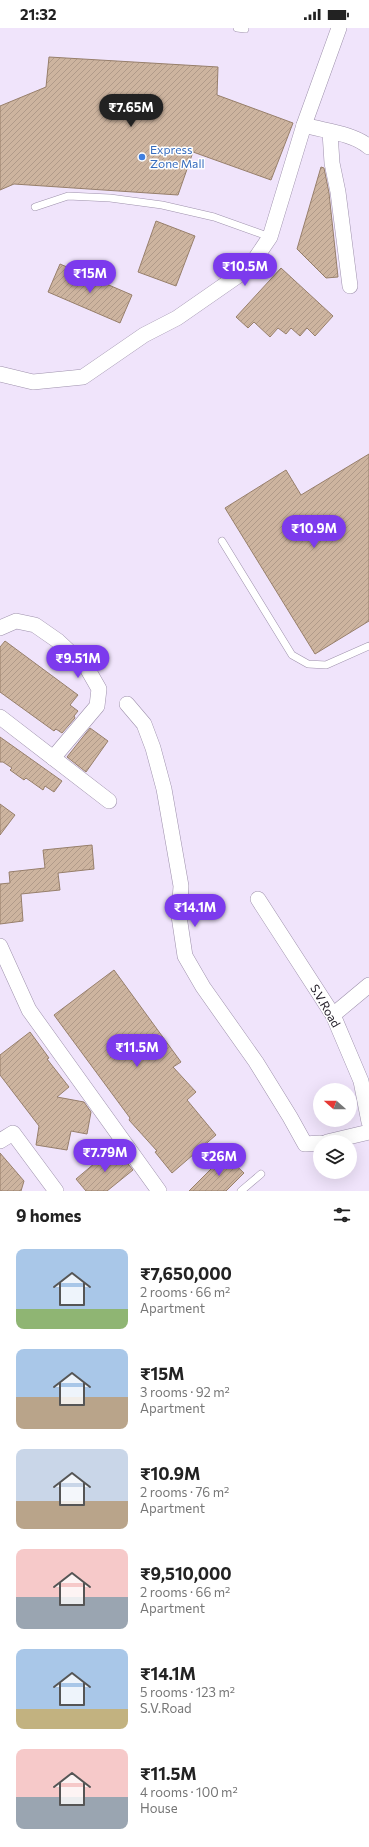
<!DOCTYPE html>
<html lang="en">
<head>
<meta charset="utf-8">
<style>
  :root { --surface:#fff; --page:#f6f6f6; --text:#222; --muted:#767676; --accent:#7c3aed }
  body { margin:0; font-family:Commissioner,sans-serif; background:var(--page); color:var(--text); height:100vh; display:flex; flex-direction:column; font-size:15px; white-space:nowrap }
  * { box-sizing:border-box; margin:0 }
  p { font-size:13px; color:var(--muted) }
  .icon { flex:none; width:22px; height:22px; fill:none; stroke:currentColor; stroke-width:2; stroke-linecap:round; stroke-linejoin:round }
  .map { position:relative; height:1163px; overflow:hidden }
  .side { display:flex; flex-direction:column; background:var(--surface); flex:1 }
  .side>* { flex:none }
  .needle { width:26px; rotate:291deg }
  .controls { position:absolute; left:313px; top:1055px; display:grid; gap:8px }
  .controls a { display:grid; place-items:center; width:44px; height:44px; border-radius:50%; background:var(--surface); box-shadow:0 4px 16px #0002; font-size:20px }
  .price { position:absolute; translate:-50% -34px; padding:0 9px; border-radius:14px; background:var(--accent); color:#fff; font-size:13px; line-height:26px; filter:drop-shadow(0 1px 2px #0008) }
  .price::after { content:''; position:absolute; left:50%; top:24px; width:12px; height:9px; margin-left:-6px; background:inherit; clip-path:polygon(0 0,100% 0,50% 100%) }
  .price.current { background:#222; color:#fff }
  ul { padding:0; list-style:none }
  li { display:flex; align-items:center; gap:12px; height:100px; padding:0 16px }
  li span { display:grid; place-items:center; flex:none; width:112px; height:80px; border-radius:8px; color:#555 }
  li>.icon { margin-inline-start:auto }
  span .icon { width:48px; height:48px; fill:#fffc; stroke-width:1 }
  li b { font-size:17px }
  h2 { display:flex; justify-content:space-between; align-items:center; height:48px; padding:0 16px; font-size:17px }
  .status { display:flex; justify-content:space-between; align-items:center; height:28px; padding:0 20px; background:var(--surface); direction:ltr }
  .status svg { height:11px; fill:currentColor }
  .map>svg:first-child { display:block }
</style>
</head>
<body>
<div class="status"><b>21:32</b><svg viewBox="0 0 49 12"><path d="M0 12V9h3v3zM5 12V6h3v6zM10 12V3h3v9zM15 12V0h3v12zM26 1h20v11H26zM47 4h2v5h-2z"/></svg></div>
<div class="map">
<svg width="369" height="1163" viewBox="0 0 369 1163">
  <defs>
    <pattern id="building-hatch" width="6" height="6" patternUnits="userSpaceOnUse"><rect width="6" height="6" fill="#cdb49f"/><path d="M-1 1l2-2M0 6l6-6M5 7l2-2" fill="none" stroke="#b09a89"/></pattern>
  </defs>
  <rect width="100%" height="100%" fill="#f0e4fb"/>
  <!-- building -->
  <g fill="url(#building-hatch)" stroke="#977f6b">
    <path d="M49,29L218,39L217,67L293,95L271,152L193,124L178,167L14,156L0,162V78L46,59Z"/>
    <path d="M321,139L324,140L329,165L338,249L326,250L297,221Z"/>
    <path d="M156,193L195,208L176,258L138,244Z"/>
    <path d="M60,236L132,267L120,295L48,264Z"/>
    <path d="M281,240L333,288L315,308L307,300L300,308L291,300L286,306L278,300L270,309L254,294L248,300L236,289Z"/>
    <path d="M369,426V593L315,626L225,480L286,442L301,467Z"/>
    <path d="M5,613L78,667L70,677L78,683L74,688L75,690L62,705L56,701L54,703L0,664V619Z"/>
    <path d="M90,700L108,713L86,744L67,729Z"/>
    <path d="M0,709L62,753L54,764L45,758L43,762L26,750L24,752L10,742L12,740L3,734H0Z"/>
    <path d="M0,776L15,787L0,807Z"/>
    <path d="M92,817L94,841L58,845L60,862L21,866L23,893L0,896V856L10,855L9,844L45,840L43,822Z"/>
    <path d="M114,942L181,1034L173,1039L196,1064L187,1072L216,1107L172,1145L155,1124L157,1123L129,1092L130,1090L54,987Z"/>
    <path d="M30,1004L49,1030L47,1031L69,1059L57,1069L84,1074L91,1084L87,1106L71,1103L67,1122L36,1117L39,1098L0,1047V1027Z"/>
    <path d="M114,1119L133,1142L107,1163H86L76,1151Z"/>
    <path d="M0,1125L24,1153L21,1163H0Z"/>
    <path d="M225,1127L244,1145L226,1163H189Z"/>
  </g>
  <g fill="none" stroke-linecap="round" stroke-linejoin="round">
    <defs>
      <g id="lane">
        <path d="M237,0L245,1"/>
        <path d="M35,179L68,168L110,170L162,177L214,189L270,209"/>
        <path d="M222,513L292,627L308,636L326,637L369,618"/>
        <path d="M241,1163L261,1146"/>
      </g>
      <g id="street">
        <path d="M304,97C324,103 353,105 369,119"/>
        <path d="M330,104L332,135L338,164L350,258"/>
        <path d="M0,346L33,354L83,349L144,307L177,290L249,240L270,209L304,97L339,0"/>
        <path d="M0,600L16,593L35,597L58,613L87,640L99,661L97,678L53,730"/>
        <path d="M127,676L144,696L153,720L164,761L181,858L179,888L185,928L203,959L256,1034L290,1089L305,1116L320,1115"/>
        <path d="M0,689L109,773"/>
        <path d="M258,871L333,987L361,1053L369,1094"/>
        <path d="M0,918L29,982L159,1163"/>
        <path d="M333,987L369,957"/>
        <path d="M0,1113L13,1105L56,1163"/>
        <path d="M327,1114L369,1104"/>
      </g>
    </defs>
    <!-- lane casing -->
    <use href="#lane" stroke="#9e91ac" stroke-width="8"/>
    <!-- street casing -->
    <use href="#street" stroke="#9e91ac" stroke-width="16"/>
    <!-- lane -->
    <use href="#lane" stroke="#fff" stroke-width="7"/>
    <!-- street -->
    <use href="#street" stroke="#fff" stroke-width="15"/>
  </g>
  <!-- markers -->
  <circle fill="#3f7fe0" stroke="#fff" stroke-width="1.5" cx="142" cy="129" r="4"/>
  <g text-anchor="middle" stroke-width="3" stroke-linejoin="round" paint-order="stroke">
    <!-- shop labels -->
    <g font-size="12" fill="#366cbe" stroke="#fff" text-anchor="start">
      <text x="150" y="126">Express<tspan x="150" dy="14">Zone Mall</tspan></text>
    </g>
    <!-- street labels -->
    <g font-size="12" fill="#26212b" stroke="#fff">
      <text transform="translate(325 978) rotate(60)" y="4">S.V.Road</text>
    </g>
  </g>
</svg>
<div class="controls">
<a><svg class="needle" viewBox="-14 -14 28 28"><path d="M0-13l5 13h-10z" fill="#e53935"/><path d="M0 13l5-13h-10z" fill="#767676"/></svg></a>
<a><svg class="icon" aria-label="layers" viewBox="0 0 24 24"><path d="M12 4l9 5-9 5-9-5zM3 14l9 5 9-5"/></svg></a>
</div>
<b class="price current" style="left:131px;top:100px">₹7.65M</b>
<b class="price" style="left:245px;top:259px">₹10.5M</b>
<b class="price" style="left:90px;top:266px">₹15M</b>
<b class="price" style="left:314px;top:521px">₹10.9M</b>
<b class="price" style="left:78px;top:651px">₹9.51M</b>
<b class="price" style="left:195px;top:900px">₹14.1M</b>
<b class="price" style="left:137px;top:1040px">₹11.5M</b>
<b class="price" style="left:105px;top:1145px">₹7.79M</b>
<b class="price" style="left:219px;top:1149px">₹26M</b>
</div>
<section class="side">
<h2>9 homes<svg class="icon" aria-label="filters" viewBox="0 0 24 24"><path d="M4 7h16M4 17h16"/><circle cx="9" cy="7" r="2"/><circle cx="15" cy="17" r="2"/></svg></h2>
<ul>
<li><span style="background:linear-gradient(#a9c7e8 75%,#8fb573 0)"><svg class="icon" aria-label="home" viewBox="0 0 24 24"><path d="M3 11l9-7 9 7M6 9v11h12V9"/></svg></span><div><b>₹7,650,000</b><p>2 rooms · 66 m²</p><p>Apartment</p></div></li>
<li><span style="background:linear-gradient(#a9c7e8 60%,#b9a48a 0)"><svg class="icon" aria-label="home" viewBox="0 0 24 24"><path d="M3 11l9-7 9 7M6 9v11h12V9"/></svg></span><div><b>₹15M</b><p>3 rooms · 92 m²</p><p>Apartment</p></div></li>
<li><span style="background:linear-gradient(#c9d6e8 65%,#b9a48a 0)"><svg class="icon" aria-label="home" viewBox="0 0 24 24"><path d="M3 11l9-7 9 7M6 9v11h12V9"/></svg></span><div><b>₹10.9M</b><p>2 rooms · 76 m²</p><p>Apartment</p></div></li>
<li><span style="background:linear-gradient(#f6c9c9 60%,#9aa5b1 0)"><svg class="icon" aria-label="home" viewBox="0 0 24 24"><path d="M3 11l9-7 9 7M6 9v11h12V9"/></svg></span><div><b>₹9,510,000</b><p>2 rooms · 66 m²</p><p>Apartment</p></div></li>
<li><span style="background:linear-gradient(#a9c7e8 75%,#c2b280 0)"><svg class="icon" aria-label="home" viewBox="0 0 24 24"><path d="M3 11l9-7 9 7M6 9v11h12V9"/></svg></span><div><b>₹14.1M</b><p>5 rooms · 123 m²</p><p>S.V.Road</p></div></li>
<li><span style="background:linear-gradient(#f6c9c9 60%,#9aa5b1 0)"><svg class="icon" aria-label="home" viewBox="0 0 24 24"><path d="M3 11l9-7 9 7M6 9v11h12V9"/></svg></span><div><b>₹11.5M</b><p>4 rooms · 100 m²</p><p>House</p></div></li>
</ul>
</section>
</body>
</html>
